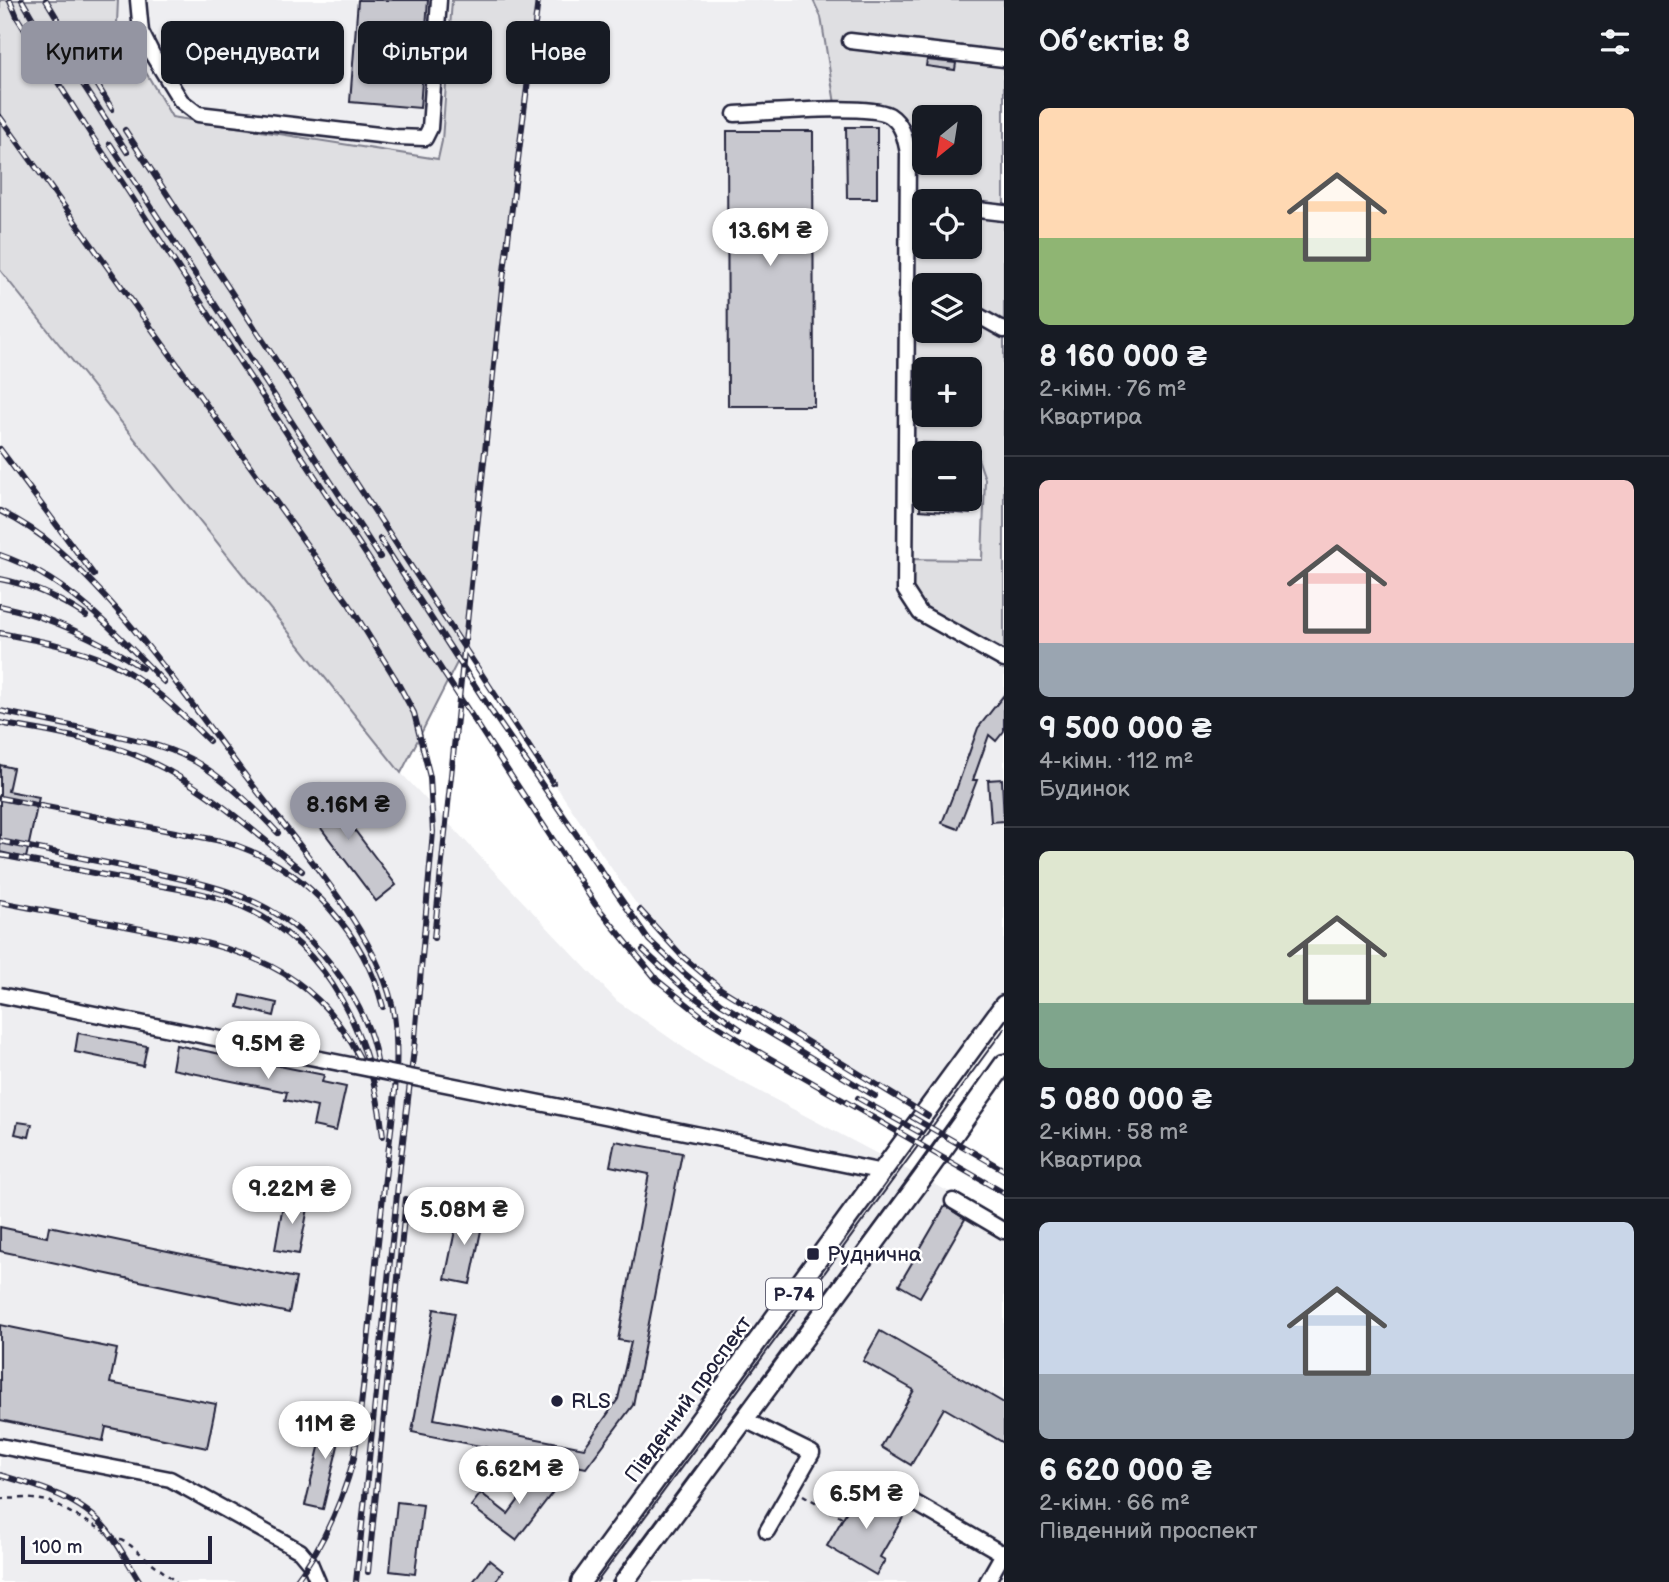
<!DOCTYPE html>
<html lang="uk">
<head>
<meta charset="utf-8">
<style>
  :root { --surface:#171b24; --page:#242831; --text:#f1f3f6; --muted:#9ea1a6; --line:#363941; --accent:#9495a2 }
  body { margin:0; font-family:"Balsamiq Sans",sans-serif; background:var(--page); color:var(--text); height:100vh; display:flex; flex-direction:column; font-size:26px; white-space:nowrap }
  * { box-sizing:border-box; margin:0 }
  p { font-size:23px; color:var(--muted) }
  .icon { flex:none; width:38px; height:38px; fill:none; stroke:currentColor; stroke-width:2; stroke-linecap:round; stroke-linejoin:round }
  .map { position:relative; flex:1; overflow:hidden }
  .panel { display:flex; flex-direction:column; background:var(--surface); width:665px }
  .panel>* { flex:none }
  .banner { position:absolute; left:21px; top:21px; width:665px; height:63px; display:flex; gap:14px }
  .needle { width:46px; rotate:210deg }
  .fabs { position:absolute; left:912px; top:105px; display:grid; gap:14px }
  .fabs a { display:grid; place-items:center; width:70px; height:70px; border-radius:10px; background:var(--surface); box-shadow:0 2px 5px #0004; font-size:35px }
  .scale { position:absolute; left:21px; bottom:18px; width:191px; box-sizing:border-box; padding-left:7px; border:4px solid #22223b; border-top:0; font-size:19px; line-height:24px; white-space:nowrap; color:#22223b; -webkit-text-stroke:5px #fff; paint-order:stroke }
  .price { position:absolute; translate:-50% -60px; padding:0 16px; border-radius:24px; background:#fff; color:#222; font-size:23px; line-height:46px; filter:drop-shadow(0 2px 4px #0008) }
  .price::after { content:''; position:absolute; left:50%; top:42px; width:21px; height:16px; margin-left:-10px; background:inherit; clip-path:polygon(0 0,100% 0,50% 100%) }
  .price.current { background:var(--accent); color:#111 }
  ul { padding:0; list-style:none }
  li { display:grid; align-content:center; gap:14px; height:371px; padding:0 35px }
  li+li { border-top:2px solid var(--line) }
  li span { display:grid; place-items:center; height:217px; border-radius:10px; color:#555 }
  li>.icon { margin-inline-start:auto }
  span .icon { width:126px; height:126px; fill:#fffc; stroke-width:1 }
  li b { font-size:30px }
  h2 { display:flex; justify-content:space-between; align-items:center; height:84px; padding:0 35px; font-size:30px }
  .tag { padding:0 24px; border-radius:10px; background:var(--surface); box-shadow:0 2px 5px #0004; font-size:24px; line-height:63px }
  .tag.current { background:var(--accent); color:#111 }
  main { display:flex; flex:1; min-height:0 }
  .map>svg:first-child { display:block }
</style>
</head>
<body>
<main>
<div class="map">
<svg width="1004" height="1582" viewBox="0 0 1004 1582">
  <rect width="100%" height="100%" fill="#fff"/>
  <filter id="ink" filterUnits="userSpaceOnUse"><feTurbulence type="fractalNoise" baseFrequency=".0143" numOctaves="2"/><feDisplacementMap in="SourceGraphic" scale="14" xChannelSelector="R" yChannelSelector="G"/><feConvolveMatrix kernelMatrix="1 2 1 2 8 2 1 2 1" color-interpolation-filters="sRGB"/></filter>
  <g filter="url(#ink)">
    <!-- built -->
    <g fill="#eeeef1" fill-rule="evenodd">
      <path d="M118,0H452L442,141L439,159L172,117L117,23Z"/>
      <path d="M538,0H813L821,17L836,110L867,109L903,129L905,442L974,444L985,479L982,560L906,559L1004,660V1005L925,1114L721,989L682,956L648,920L622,884L464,649L503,279ZM924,453H970V499H924Z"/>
      <path d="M0,270L401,773L617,1001L704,1062L1004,1221V1582H0Z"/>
    </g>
    <!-- green -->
    <g fill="#dfdfe2" stroke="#80808e" stroke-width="2" fill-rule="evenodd">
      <path d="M0,0H118L117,23L172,117L438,159L442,141L452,0H538L503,279L464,649L401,773L0,270Z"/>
      <path d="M813,0H1004V660L920,613L905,590V559L982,560L985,479L973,444L905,442L908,153L889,115L836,110L821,17ZM924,117H970V163H924ZM924,201H970V247H924ZM924,285H970V331H924ZM924,369H970V415H924Z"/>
    </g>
    <!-- building -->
    <g fill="#c8c8cf" stroke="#22223b" stroke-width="2">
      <path d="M358,0H428L420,108L350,102Z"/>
      <path d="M927,60L956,63L955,70L926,66Z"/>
      <path d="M846,127H877V198H847Z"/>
      <path d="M727,131H813L814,406H728Z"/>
      <path d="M921,499H970V514L920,510Z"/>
      <path d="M1004,695V731L996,741L989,735L973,780H977L958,829L942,823L955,790H956L978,728Z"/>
      <path d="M0,765L13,768L8,791L39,797L26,858L0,852Z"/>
      <path d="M1002,779L1004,821L991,822L988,780Z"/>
      <path d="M320,784L396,885L376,901L299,799Z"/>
      <path d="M241,995L277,1003L274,1016L238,1007Z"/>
      <path d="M78,1033L147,1046L143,1066L75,1052Z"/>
      <path d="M176,1045L324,1075L322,1082L346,1087L336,1131L313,1126L317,1107L285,1100L287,1092L172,1069Z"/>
      <path d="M18,1122L32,1124L29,1137L15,1134Z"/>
      <path d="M615,1141L682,1153L633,1405L586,1468L412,1432L434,1309L455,1313L434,1419L584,1448L618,1399L631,1342L618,1340L649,1174L610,1166Z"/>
      <path d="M284,1199L309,1203L299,1254L275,1250Z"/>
      <path d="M945,1206L965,1219L920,1297L899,1285Z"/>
      <path d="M459,1211L484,1216L470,1284L445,1279Z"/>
      <path d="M49,1226L296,1278L289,1313L0,1251V1227L47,1237Z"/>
      <path d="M0,1325L117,1349L110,1383L216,1404L207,1448L106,1427L103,1441L0,1420Z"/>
      <path d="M880,1331L1004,1403V1443L944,1408L911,1465L881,1447L914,1390L863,1361Z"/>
      <path d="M328,1411L345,1416L323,1509L305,1505Z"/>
      <path d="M541,1470L559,1484L516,1540L471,1506L481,1493L508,1514Z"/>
      <path d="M860,1488L905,1514L880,1557L885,1560L876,1575L827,1546Z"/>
      <path d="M397,1502L423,1505L415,1574L390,1571Z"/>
      <path d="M489,1560L503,1571L495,1582H473Z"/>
    </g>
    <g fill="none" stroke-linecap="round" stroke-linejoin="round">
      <defs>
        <g id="minor">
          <path d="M138,0L141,32L152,54L181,101L198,114L396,137L425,138L430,128L439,0"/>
          <path d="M850,41L1004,59"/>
          <path d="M735,114C765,113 867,103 889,115C903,124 905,138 908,153L905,590L920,613L1004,660"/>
          <path d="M970,209L1004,213"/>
          <path d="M906,296L924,298"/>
          <path d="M970,311L1004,330"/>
          <path d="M785,1152L883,1172"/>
          <path d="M953,1201L1004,1231"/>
          <path d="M745,1420L812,1453L767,1531"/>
          <path d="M0,1446L170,1479L300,1551L310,1563L318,1582"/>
          <path d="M891,1489L1003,1554"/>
          <path d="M987,1582L1004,1552"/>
        </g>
        <g id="major">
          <path d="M581,1582L1004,1005"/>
          <path d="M624,1582L921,1180L1004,1064"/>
        </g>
      </defs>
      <!-- minor casing -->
      <use href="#minor" stroke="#22223b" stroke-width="19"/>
      <!-- major casing -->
      <use href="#major" stroke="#22223b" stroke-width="23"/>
      <!-- path -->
      <g stroke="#22223b" stroke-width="2.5" stroke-dasharray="5 5" stroke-linecap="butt">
        <path d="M803,1495L843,1518"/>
        <path d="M0,1499L25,1498L49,1501L130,1545L176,1582"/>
      </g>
      <!-- minor -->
      <use href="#minor" stroke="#fff" stroke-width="14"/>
      <!-- major -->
      <use href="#major" stroke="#fff" stroke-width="18"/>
      <!-- tram -->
      <g stroke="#22223b" stroke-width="2">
        <path d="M597,1582L1004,1029"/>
        <path d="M612,1582L817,1305L967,1097"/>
      </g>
      <defs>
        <g id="rail">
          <path d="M10,0L18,19L88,130L595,904L657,980L703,1017L754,1049L1004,1193"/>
          <path d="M22,0L68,80"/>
          <path d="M46,0L112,109"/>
          <path d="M68,61L127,152"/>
          <path d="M0,117L349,604L395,678L414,713L430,777L433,832L414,1049L400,1166L356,1582"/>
          <path d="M125,130L553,783"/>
          <path d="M110,144L380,557"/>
          <path d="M0,449L94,575"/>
          <path d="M0,511C20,521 38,532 55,547C130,613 187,699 248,779C295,842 383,938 394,1015C402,1074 389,1137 383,1196C373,1283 367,1371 354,1458C342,1502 323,1546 295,1582"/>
          <path d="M380,539L492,712L649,940L684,973L720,1003L875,1096"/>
          <path d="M0,555C68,578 116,633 164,682"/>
          <path d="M0,579C32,585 59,598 86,616"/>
          <path d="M0,606C49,616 100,640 142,668"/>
          <path d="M0,633C36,640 75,647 109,662C148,680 179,711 209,741"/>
          <path d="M0,711C32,718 63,724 95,731C131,739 170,745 201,765C230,783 255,808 278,833"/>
          <path d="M0,723C45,732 93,738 135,755C196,779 253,830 302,871"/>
          <path d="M0,798L206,838C217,840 228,842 238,846C308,871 365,935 383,1007"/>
          <path d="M0,841C45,850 91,860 136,869C225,888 287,898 341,978C359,1005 372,1030 377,1061"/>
          <path d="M0,855C49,864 97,874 146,883C177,889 209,893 239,905C332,945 372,1041 383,1136"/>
          <path d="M0,902C47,911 94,920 141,929C240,949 309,962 360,1058"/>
          <path d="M640,910L682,956L721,989L928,1116"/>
          <path d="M434,938L503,279L538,0"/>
          <path d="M643,950L689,993L740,1029"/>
          <path d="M858,1098L919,1132"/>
          <path d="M912,1117L1004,1170"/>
          <path d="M0,1475C38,1486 81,1498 107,1530C120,1546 129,1565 140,1582"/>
          <path d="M368,1572L406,1199"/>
        </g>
      </defs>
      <!-- rail casing -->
      <use href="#rail" stroke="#22223b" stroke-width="6"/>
      <!-- rail -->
      <use href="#rail" stroke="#fff" stroke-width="3.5" stroke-dasharray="10" stroke-linecap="butt"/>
      <defs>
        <path id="minor-bridge" d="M0,995L785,1152"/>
      </defs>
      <!-- minor-bridge casing -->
      <use href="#minor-bridge" stroke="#22223b" stroke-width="19" stroke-linecap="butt"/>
      <!-- minor-bridge -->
      <use href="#minor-bridge" stroke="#fff" stroke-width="14"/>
    </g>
  </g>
  <!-- markers -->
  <g fill="#22223b" stroke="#fff" stroke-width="2.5">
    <rect x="806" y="1247" width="14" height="14" rx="3.5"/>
    <circle cx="557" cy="1401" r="7"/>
  </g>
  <g text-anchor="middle" stroke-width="5" stroke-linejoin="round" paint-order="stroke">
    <!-- shield labels -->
    <rect fill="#fff" stroke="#646476" stroke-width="2" x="766" y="1278.5" width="56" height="31" rx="5"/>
    <g font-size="19" font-weight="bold" fill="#22223b">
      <text x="794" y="1301">Р-74</text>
    </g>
    <!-- poi labels -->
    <g font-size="21" fill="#22223b" stroke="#fff" text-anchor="start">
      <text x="827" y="1261">Руднична</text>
      <text x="571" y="1408">RLS</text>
    </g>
    <!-- street labels -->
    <g font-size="21" fill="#22223b" stroke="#fff">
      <text transform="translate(688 1399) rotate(-54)" y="7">Південний проспект</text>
    </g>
  </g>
</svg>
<div class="fabs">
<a><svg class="needle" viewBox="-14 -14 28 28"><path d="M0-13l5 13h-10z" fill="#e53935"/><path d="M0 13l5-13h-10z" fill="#9ea1a6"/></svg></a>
<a><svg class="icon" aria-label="locate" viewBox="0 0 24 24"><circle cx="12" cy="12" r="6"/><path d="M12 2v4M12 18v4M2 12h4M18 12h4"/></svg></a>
<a><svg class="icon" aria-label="layers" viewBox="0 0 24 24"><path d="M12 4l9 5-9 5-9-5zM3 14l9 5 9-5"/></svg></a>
<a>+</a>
<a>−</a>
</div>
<div class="scale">100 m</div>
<b class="price" style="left:770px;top:268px">13.6M ₴</b>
<b class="price current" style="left:348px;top:842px">8.16M ₴</b>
<b class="price" style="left:268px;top:1081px">9.5M ₴</b>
<b class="price" style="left:292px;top:1226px">9.22M ₴</b>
<b class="price" style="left:464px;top:1247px">5.08M ₴</b>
<b class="price" style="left:325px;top:1461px">11M ₴</b>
<b class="price" style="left:519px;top:1506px">6.62M ₴</b>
<b class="price" style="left:866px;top:1531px">6.5M ₴</b>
<div class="banner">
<a class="tag current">Купити</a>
<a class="tag">Орендувати</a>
<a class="tag">Фільтри</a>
<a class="tag">Нове</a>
</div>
</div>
<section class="panel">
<h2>Об’єктів: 8<svg class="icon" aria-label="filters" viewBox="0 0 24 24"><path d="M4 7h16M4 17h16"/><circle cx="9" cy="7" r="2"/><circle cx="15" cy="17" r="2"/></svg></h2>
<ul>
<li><span style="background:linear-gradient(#ffd9b3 60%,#8fb573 0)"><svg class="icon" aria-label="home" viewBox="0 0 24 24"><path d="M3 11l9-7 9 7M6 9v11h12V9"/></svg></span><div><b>8 160 000 ₴</b><p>2-кімн. · 76 m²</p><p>Квартира</p></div></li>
<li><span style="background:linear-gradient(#f6c9c9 75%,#9aa5b1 0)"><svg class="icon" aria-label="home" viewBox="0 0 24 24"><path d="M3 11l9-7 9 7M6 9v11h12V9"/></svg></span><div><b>9 500 000 ₴</b><p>4-кімн. · 112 m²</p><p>Будинок</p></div></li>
<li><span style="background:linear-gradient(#dfe7d0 70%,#7fa58c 0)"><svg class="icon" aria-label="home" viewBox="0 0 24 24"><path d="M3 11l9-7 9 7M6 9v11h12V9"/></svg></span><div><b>5 080 000 ₴</b><p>2-кімн. · 58 m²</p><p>Квартира</p></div></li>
<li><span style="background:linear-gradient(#c9d6e8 70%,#9aa5b1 0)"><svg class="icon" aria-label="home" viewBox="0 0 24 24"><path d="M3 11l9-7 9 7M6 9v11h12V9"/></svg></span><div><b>6 620 000 ₴</b><p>2-кімн. · 66 m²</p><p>Південний проспект</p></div></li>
</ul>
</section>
</main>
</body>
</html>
